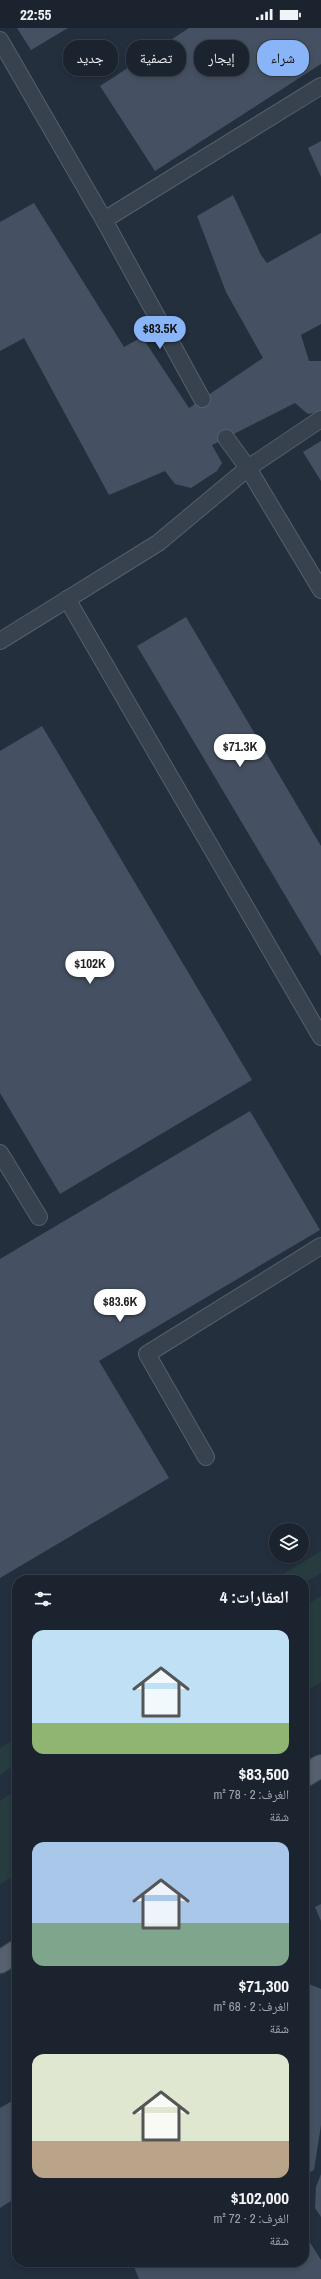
<!DOCTYPE html>
<html lang="ar">
<head>
<meta charset="utf-8">
<style>
  :root { --surface:#1b232e; --page:#242b36; --text:#f1f3f6; --muted:#a0a4aa; --line:#39404a; --accent:#8ab4f8 }
  body { margin:0; font-family:"Archivo Narrow","Noto Naskh Arabic",sans-serif; background:var(--page); color:var(--text); direction:rtl; height:100vh; display:flex; flex-direction:column; font-size:15px; white-space:nowrap }
  * { box-sizing:border-box; margin:0 }
  p { font-size:13px; color:var(--muted) }
  .icon { flex:none; width:22px; height:22px; fill:none; stroke:currentColor; stroke-width:2; stroke-linecap:round; stroke-linejoin:round }
  .map { position:relative; flex:1; overflow:hidden; direction:ltr }
  .details { position:absolute; left:12px; top:1547px; width:297px; height:692px; display:flex; flex-direction:column; background:var(--surface); border-radius:16px; box-shadow:0 2px 6px #0003,0 0 0 1px var(--line); direction:rtl }
  .details>* { flex:none }
  .hud { position:absolute; left:12px; top:12px; width:297px; height:36px; direction:rtl; display:flex; gap:8px }
  .buttons { position:absolute; left:269px; top:1495px; display:grid; gap:8px }
  .buttons a { display:grid; place-items:center; width:40px; height:40px; border-radius:50%; background:var(--surface); box-shadow:0 2px 6px #0003,0 0 0 1px var(--line); font-size:20px }
  .price { position:absolute; translate:-50% -34px; padding:0 9px; border-radius:14px; background:#fff; color:#222; font-size:13px; line-height:26px; filter:drop-shadow(0 1px 2px #0008) }
  .price::after { content:''; position:absolute; left:50%; top:24px; width:12px; height:9px; margin-left:-6px; background:inherit; clip-path:polygon(0 0,100% 0,50% 100%) }
  .price.active { background:var(--accent); color:#111 }
  ul { padding:0; list-style:none }
  li { display:grid; align-content:center; gap:8px; height:212px; padding:0 20px }
  li span { display:grid; place-items:center; height:124px; border-radius:12px; color:#555 }
  li>.icon { margin-inline-start:auto }
  span .icon { width:72px; height:72px; fill:#fffc; stroke-width:1 }
  li b { font-size:17px }
  h2 { display:flex; justify-content:space-between; align-items:center; height:48px; padding:0 20px; font-size:17px }
  .tag { padding:0 14px; border-radius:16px; background:var(--surface); box-shadow:0 2px 6px #0003,0 0 0 1px var(--line); font-size:14px; line-height:36px }
  .tag.active { background:var(--accent); color:#111 }
  .status { display:flex; justify-content:space-between; align-items:center; height:28px; padding:0 20px; background:var(--surface); direction:ltr }
  .status svg { height:11px; fill:currentColor }
  .map>svg:first-child { display:block }
</style>
</head>
<body>
<div class="status"><b>22:55</b><svg viewBox="0 0 49 12"><path d="M0 12V9h3v3zM5 12V6h3v6zM10 12V3h3v9zM15 12V0h3v12zM26 1h20v11H26zM47 4h2v5h-2z"/></svg></div>
<div class="map">
<svg width="321" height="2251" viewBox="0 0 321 2251">
  <rect width="100%" height="100%" fill="#242f3e"/>
  <!-- garden -->
  <g fill="#263c3f">
    <path d="M321,1523V1545L304,1555V1552H273Z"/>
    <path d="M321,1568V1654L304,1665V1579Z"/>
    <path d="M17,1710V1736L0,1747V1720Z"/>
    <path d="M17,1762V1846L0,1856V1773Z"/>
  </g>
  <!-- building -->
  <g fill="#455162">
    <path d="M17,0H68L31,22Z"/>
    <path d="M189,0H321V36L155,143L100,58Z"/>
    <path d="M321,113V149L308,120Z"/>
    <path d="M233,167L261,227L267,235L321,205V296L301,307L309,333H321V384L308,386L295,375L212,417L222,435L217,443L191,460L175,456L165,443L109,467L24,310L0,323V194L34,175L124,319L142,309L189,380L263,330L226,264L197,188Z"/>
    <path d="M321,413V453L303,424Z"/>
    <path d="M186,589L321,818V928L137,618Z"/>
    <path d="M42,698L252,1052L60,1166L0,1065V723Z"/>
    <path d="M250,1083L320,1202L99,1333L169,1450L0,1550V1231Z"/>
    <path d="M321,1876V1893L315,1879Z"/>
    <path d="M304,1955L309,1956L321,1961V2097L314,2142L304,2147Z"/>
    <path d="M17,2070V2169L0,2180V2080Z"/>
    <path d="M321,2146V2189L315,2180L316,2159Z"/>
    <path d="M304,2205L321,2232V2251H139L132,2234H304Z"/>
  </g>
  <g fill="none" stroke-linecap="round" stroke-linejoin="round">
    <defs>
      <g id="lane">
        <path d="M0,12L104,192L202,371"/>
        <path d="M104,192L321,58"/>
        <path d="M226,410L248,440L321,562"/>
        <path d="M67,571L321,1009"/>
        <path d="M0,613L158,515L248,440L321,391"/>
        <path d="M0,1125L39,1189"/>
        <path d="M206,1429L147,1326L321,1218"/>
      </g>
      <g id="primary">
        <path d="M304,1748L321,1738"/>
        <path d="M0,1934L17,1923"/>
      </g>
    </defs>
    <!-- lane casing -->
    <use href="#lane" stroke="#565f6c" stroke-width="18"/>
    <!-- primary casing -->
    <use href="#primary" stroke="#414a57" stroke-width="24"/>
    <!-- lane -->
    <use href="#lane" stroke="#38414e" stroke-width="16"/>
    <!-- primary -->
    <use href="#primary" stroke="#56606e" stroke-width="22"/>
  </g>
</svg>
<div class="buttons">
<a><svg class="icon" aria-label="layers" viewBox="0 0 24 24"><path d="M12 4l9 5-9 5-9-5zM3 14l9 5 9-5"/></svg></a>
</div>
<b class="price active" style="left:160px;top:322px">$83.5K</b>
<b class="price" style="left:240px;top:740px">$71.3K</b>
<b class="price" style="left:90px;top:957px">$102K</b>
<b class="price" style="left:120px;top:1295px">$83.6K</b>
<div class="hud">
<a class="tag active">شراء</a>
<a class="tag">إيجار</a>
<a class="tag">تصفية</a>
<a class="tag">جديد</a>
</div>
<section class="details">
<h2>العقارات: 4<svg class="icon" aria-label="filters" viewBox="0 0 24 24"><path d="M4 7h16M4 17h16"/><circle cx="9" cy="7" r="2"/><circle cx="15" cy="17" r="2"/></svg></h2>
<ul>
<li><span style="background:linear-gradient(#bfe0f5 75%,#8fb573 0)"><svg class="icon" aria-label="home" viewBox="0 0 24 24"><path d="M3 11l9-7 9 7M6 9v11h12V9"/></svg></span><div><b>$83,500</b><p>الغرف: 2 · 78 m²</p><p>شقة</p></div></li>
<li><span style="background:linear-gradient(#a9c7e8 65%,#7fa58c 0)"><svg class="icon" aria-label="home" viewBox="0 0 24 24"><path d="M3 11l9-7 9 7M6 9v11h12V9"/></svg></span><div><b>$71,300</b><p>الغرف: 2 · 68 m²</p><p>شقة</p></div></li>
<li><span style="background:linear-gradient(#dfe7d0 70%,#b9a48a 0)"><svg class="icon" aria-label="home" viewBox="0 0 24 24"><path d="M3 11l9-7 9 7M6 9v11h12V9"/></svg></span><div><b>$102,000</b><p>الغرف: 2 · 72 m²</p><p>شقة</p></div></li>
</ul>
</section>
</div>
</body>
</html>
